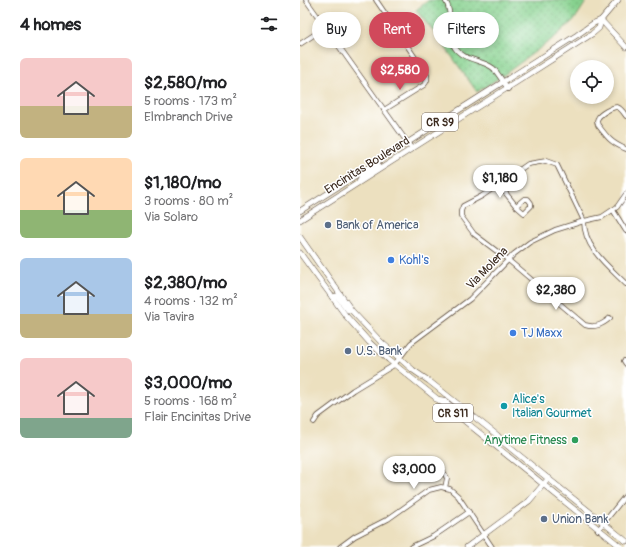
<!DOCTYPE html>
<html lang="en">
<head>
<meta charset="utf-8">
<style>
  :root { --surface:#fff; --page:#f6f6f6; --text:#202124; --muted:#757577; --accent:#d1495b }
  body { margin:0; font-family:Pangolin,sans-serif; background:var(--page); color:var(--text); height:100vh; display:flex; flex-direction:column; font-size:15px; white-space:nowrap }
  * { box-sizing:border-box; margin:0 }
  p { font-size:13px; color:var(--muted) }
  .icon { flex:none; width:22px; height:22px; fill:none; stroke:currentColor; stroke-width:2; stroke-linecap:round; stroke-linejoin:round }
  .map { position:relative; flex:1; overflow:hidden }
  .panel { display:flex; flex-direction:column; background:var(--surface); width:300px }
  .panel>* { flex:none }
  .top-card { position:absolute; left:12px; top:12px; width:254px; height:36px; display:flex; gap:8px }
  .buttons { position:absolute; left:270px; top:60px; display:grid; gap:8px }
  .buttons a { display:grid; place-items:center; width:44px; height:44px; border-radius:50%; background:var(--surface); box-shadow:0 2px 6px #0003; font-size:20px }
  .price { position:absolute; translate:-50% -34px; padding:0 9px; border-radius:14px; background:#fff; color:#222; font-size:13px; line-height:26px; filter:drop-shadow(0 1px 2px #0008) }
  .price::after { content:''; position:absolute; left:50%; top:24px; width:12px; height:9px; margin-left:-6px; background:inherit; clip-path:polygon(0 0,100% 0,50% 100%) }
  .price.selected { background:var(--accent); color:#fff }
  ul { padding:0; list-style:none }
  li { display:flex; align-items:center; gap:12px; height:100px; padding:0 20px }
  li span { display:grid; place-items:center; flex:none; width:112px; height:80px; border-radius:6px; color:#555 }
  li>.icon { margin-inline-start:auto }
  span .icon { width:48px; height:48px; fill:#fffc; stroke-width:1 }
  li b { font-size:17px }
  h2 { display:flex; justify-content:space-between; align-items:center; height:48px; padding:0 20px; font-size:17px }
  .tag { padding:0 14px; border-radius:18px; background:var(--surface); box-shadow:0 2px 6px #0003; font-size:14px; line-height:36px }
  .tag.selected { background:var(--accent); color:#fff }
  main { display:flex; flex:1; min-height:0 }
  .map>svg:first-child { display:block }
</style>
</head>
<body>
<main>
<section class="panel">
<h2>4 homes<svg class="icon" aria-label="filters" viewBox="0 0 24 24"><path d="M4 7h16M4 17h16"/><circle cx="9" cy="7" r="2"/><circle cx="15" cy="17" r="2"/></svg></h2>
<ul>
<li><span style="background:linear-gradient(#f6c9c9 60%,#c2b280 0)"><svg class="icon" aria-label="home" viewBox="0 0 24 24"><path d="M3 11l9-7 9 7M6 9v11h12V9"/></svg></span><div><b>$2,580/mo</b><p>5 rooms · 173 m²</p><p>Elmbranch Drive</p></div></li>
<li><span style="background:linear-gradient(#ffd9b3 65%,#8fb573 0)"><svg class="icon" aria-label="home" viewBox="0 0 24 24"><path d="M3 11l9-7 9 7M6 9v11h12V9"/></svg></span><div><b>$1,180/mo</b><p>3 rooms · 80 m²</p><p>Via Solaro</p></div></li>
<li><span style="background:linear-gradient(#a9c7e8 70%,#c2b280 0)"><svg class="icon" aria-label="home" viewBox="0 0 24 24"><path d="M3 11l9-7 9 7M6 9v11h12V9"/></svg></span><div><b>$2,380/mo</b><p>4 rooms · 132 m²</p><p>Via Tavira</p></div></li>
<li><span style="background:linear-gradient(#f6c9c9 75%,#7fa58c 0)"><svg class="icon" aria-label="home" viewBox="0 0 24 24"><path d="M3 11l9-7 9 7M6 9v11h12V9"/></svg></span><div><b>$3,000/mo</b><p>5 rooms · 168 m²</p><p>Flair Encinitas Drive</p></div></li>
</ul>
</section>
<div class="map">
<svg width="326" height="547" viewBox="0 0 326 547">
  <defs>
    <pattern id="green-dots" width="8" height="8" patternUnits="userSpaceOnUse"><rect width="8" height="8" fill="#86d18e"/><path d="M2 2h.1M6 6h.1" fill="none" stroke="#6faa73" stroke-width="1.8" stroke-linecap="round"/></pattern>
  </defs>
  <rect width="100%" height="100%" fill="#fff"/>
  <filter id="ink" filterUnits="userSpaceOnUse"><feTurbulence type="fractalNoise" baseFrequency=".025" numOctaves="2"/><feDisplacementMap in="SourceGraphic" scale="8" xChannelSelector="R" yChannelSelector="G"/><feConvolveMatrix kernelMatrix="1 2 1 2 8 2 1 2 1" color-interpolation-filters="sRGB"/></filter>
  <filter id="wash" filterUnits="userSpaceOnUse"><feTurbulence type="fractalNoise" baseFrequency=".012" numOctaves="4" result="noise"/><feDisplacementMap in="SourceGraphic" scale="16" xChannelSelector="R" yChannelSelector="G"/><feGaussianBlur stdDeviation="0.9" result="paint"/><feColorMatrix in="noise" values="0 0 0 0 0 0 0 0 0 0 0 0 0 0 0 0 0 1.4 0 .05"/><feComposite in="paint" operator="in"/></filter>
  <g filter="url(#wash)">
    <rect width="100%" height="100%" fill="#ece0bf"/>
    <!-- green -->
    <path fill="url(#green-dots)" stroke="#607e56" d="M129,0H283L286,2L275,19L255,37L205,74L177,92L138,37L116,10Z"/>
  </g>
  <g filter="url(#ink)">
    <g fill="none" stroke-linecap="round" stroke-linejoin="round">
      <defs>
        <g id="minor">
          <path d="M6,0L112,149"/>
          <path d="M76,0L127,75C128,79 127,82 124,85L84,110"/>
          <path d="M145,0C155,15 144,33 155,48C164,61 181,59 193,68C198,73 203,82 208,89"/>
          <path d="M0,44L26,27"/>
          <path d="M326,116C324,113 321,108 317,107C312,107 300,114 298,118C296,121 297,122 298,125C307,137 311,143 326,149"/>
          <path d="M202,182L204,191L216,206"/>
          <path d="M224,199H228L231,203V206L224,213L216,206Z"/>
          <path d="M313,210L326,231"/>
          <path d="M310,318C302,325 295,328 285,325L207,259L174,234L161,216V211L163,206L182,196L228,164L246,161L257,165L284,221C284,248 308,266 326,284"/>
          <path d="M324,361L326,364"/>
          <path d="M14,422L18,416L53,390L94,365L111,343L170,299L214,254L230,242L255,230L284,221L302,217L317,207L326,194"/>
          <path d="M139,465L147,478L145,488"/>
          <path d="M298,530L326,495"/>
          <path d="M40,547L55,536L88,519L129,490L141,487L150,489L158,496L192,547"/>
          <path d="M111,547L134,536L169,512"/>
        </g>
        <g id="major">
          <path d="M301,20L326,47"/>
          <path d="M59,181L62,176L78,167L77,162"/>
          <path d="M0,211L277,35L294,23L301,20"/>
          <path d="M0,220L292,34L299,28L301,20L318,0"/>
          <path d="M0,237L52,311L81,342L113,370L129,381L197,435L204,443L326,541"/>
          <path d="M0,253L46,316L70,343L89,360L321,547"/>
          <path d="M32,297L37,296L48,310"/>
          <path d="M136,399L143,400L163,415L170,414"/>
          <path d="M167,547L229,501L249,478"/>
        </g>
      </defs>
      <!-- minor casing -->
      <use href="#minor" stroke="#564536" stroke-width="5.5"/>
      <!-- major casing -->
      <use href="#major" stroke="#564536" stroke-width="6"/>
      <!-- minor -->
      <use href="#minor" stroke="#fff" stroke-width="4"/>
      <!-- major -->
      <use href="#major" stroke="#fff" stroke-width="5"/>
    </g>
  </g>
  <!-- markers -->
  <g fill="#5c6f8a" stroke="#fff" stroke-width="1.5">
    <circle cx="28" cy="225" r="4"/>
    <circle cx="48" cy="351" r="4"/>
    <circle cx="244" cy="519" r="4"/>
  </g>
  <g fill="#3f7fe0" stroke="#fff" stroke-width="1.5">
    <circle cx="91" cy="260" r="4"/>
    <circle cx="213" cy="333" r="4"/>
  </g>
  <circle fill="#0f9aa8" stroke="#fff" stroke-width="1.5" cx="204" cy="406" r="4"/>
  <circle fill="#2e9e5b" stroke="#fff" stroke-width="1.5" cx="275" cy="440" r="4"/>
  <g text-anchor="middle" stroke-width="3" stroke-linejoin="round" paint-order="stroke">
    <!-- shield labels -->
    <g fill="#fff" stroke="#766a62" stroke-width="1">
      <rect x="122" y="113" width="36" height="18" rx="3"/>
      <rect x="133" y="404" width="40" height="18" rx="3"/>
    </g>
    <g font-size="11" font-weight="bold" fill="#3b2a1e">
      <text x="140" y="126">CR S9</text>
      <text x="153" y="417">CR S11</text>
    </g>
    <!-- street labels -->
    <g font-size="12" fill="#3b2a1e" stroke="#fff">
      <text transform="translate(67 165) rotate(-32)" y="4">Encinitas Boulevard</text>
      <text transform="translate(187 268) rotate(-46)" y="4">Via Molena</text>
    </g>
    <!-- service labels -->
    <g font-size="12" fill="#4e5e75" stroke="#fff" text-anchor="start">
      <text x="36" y="229">Bank of America</text>
      <text x="56" y="355">U.S. Bank</text>
      <text x="252" y="523">Union Bank</text>
    </g>
    <!-- shop labels -->
    <g font-size="12" fill="#366cbe" stroke="#fff" text-anchor="start">
      <text x="99" y="264">Kohl's</text>
      <text x="221" y="337">TJ Maxx</text>
    </g>
    <!-- culture labels -->
    <g font-size="12" fill="#0d838f" stroke="#fff" text-anchor="start">
      <text x="212" y="403">Alice's<tspan x="212" dy="14">Italian Gourmet</tspan></text>
    </g>
    <!-- leisure labels -->
    <g font-size="12" fill="#27864d" stroke="#fff" text-anchor="end">
      <text x="267" y="444">Anytime Fitness</text>
    </g>
  </g>
</svg>
<div class="buttons">
<a><svg class="icon" aria-label="locate" viewBox="0 0 24 24"><circle cx="12" cy="12" r="6"/><path d="M12 2v4M12 18v4M2 12h4M18 12h4"/></svg></a>
</div>
<b class="price selected" style="left:100px;top:91px">$2,580</b>
<b class="price" style="left:200px;top:199px">$1,180</b>
<b class="price" style="left:256px;top:311px">$2,380</b>
<b class="price" style="left:114px;top:490px">$3,000</b>
<div class="top-card">
<a class="tag">Buy</a>
<a class="tag selected">Rent</a>
<a class="tag">Filters</a>
</div>
</div>
</main>
</body>
</html>
